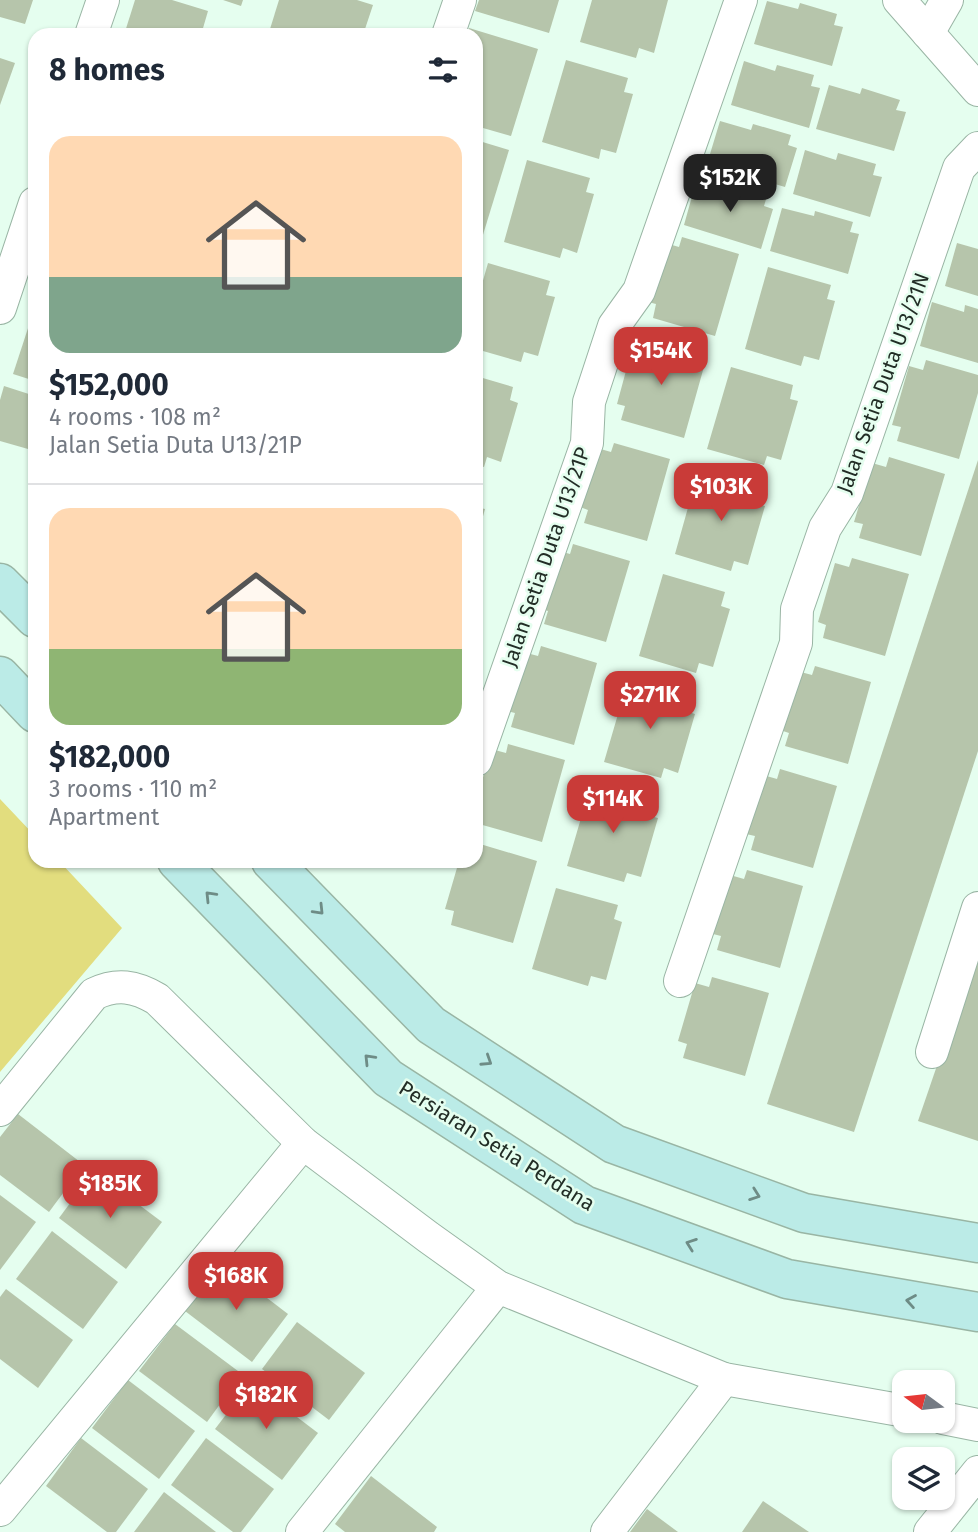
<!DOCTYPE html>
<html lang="en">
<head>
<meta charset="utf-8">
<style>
  :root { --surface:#fff; --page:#f6f6f7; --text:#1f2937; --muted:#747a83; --line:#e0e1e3; --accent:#c93b38 }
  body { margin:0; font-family:"Fira Sans",sans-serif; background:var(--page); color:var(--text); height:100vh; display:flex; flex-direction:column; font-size:26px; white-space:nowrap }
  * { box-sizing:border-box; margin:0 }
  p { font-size:23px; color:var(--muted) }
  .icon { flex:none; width:38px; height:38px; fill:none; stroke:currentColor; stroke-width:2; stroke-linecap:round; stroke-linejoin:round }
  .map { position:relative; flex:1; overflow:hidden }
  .panel { position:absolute; left:28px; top:28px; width:455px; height:840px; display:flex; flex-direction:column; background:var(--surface); border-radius:21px; box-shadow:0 2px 5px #0004 }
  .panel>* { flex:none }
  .needle { width:46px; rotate:285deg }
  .fabs { position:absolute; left:892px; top:1370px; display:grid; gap:14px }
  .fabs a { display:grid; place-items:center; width:63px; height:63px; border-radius:14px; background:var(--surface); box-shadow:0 2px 5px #0004; font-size:35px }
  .price { position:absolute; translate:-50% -60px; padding:0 16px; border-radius:14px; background:var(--accent); color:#fff; font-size:23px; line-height:46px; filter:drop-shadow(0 2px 4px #0008) }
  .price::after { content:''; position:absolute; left:50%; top:42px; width:21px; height:16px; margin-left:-10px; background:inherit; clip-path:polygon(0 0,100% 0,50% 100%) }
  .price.on { background:#222; color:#fff }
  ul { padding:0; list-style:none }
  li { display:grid; align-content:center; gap:14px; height:371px; padding:0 21px }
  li+li { border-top:2px solid var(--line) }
  li span { display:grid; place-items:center; height:217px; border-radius:21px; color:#555 }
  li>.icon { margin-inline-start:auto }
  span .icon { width:126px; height:126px; fill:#fffc; stroke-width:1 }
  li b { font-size:30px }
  h2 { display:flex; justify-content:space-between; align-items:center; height:84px; padding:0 21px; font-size:30px }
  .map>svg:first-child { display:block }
</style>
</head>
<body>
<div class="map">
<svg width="978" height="1532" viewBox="0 0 978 1532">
  <rect width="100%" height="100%" fill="#e5feef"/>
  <!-- green -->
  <path fill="#e2dd7e" d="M0,799L35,836V861H59L122,928L0,1072Z"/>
  <!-- building -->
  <g fill="#b6c5ab">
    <path d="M0,0H33L25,24L0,17Z"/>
    <path d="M135,0H172L208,11L201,35H124Z"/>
    <path d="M223,0H243L241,6Z"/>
    <path d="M279,0H357L373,5L363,35H287L270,29Z"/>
    <path d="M479,0H559L549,33L475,11Z"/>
    <path d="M592,0H668L654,53L639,48L636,58L580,42Z"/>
    <path d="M767,1L798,9L800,3L837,14L834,25L843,27L832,66L754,44Z"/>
    <path d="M469,28L538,49L511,136L476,126V35H467Z"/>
    <path d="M0,58L15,63L0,105Z"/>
    <path d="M566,60L628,78L624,92L633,94L616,153L601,149L599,159L542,142Z"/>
    <path d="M744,61L775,71L777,65L814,75L811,86L820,88L809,128L731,105Z"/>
    <path d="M829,85L860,94L862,88L900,100L896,110L906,112L894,151L816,129Z"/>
    <path d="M720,121L751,130L753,124L791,135L788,145L797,148L785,187L707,164Z"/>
    <path d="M476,140L509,150L482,238L476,236Z"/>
    <path d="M805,150L836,160L838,153L876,164L873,175L882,177L870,217L793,194Z"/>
    <path d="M527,160L590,178L586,192L594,194L577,253L563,248L560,258L504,242Z"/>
    <path d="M696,182L727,191L729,185L767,196L764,206L773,209L761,249L684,225Z"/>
    <path d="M782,208L814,216L815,211L853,222L850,232L859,234L848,274L770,251Z"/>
    <path d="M682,237L739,254L715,336L653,318L656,304L648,302L665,243L679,247Z"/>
    <path d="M957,243L978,249V296L945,286Z"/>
    <path d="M488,263L550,281L546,295L555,297L538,356L524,352L521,362L476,349V305Z"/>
    <path d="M768,267L831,285L827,299L835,301L819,360L804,356L801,366L745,349Z"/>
    <path d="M34,285H35V304L29,302Z"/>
    <path d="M932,302L964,312L965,305L978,309V363L920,346Z"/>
    <path d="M31,319L35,320V381L13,374Z"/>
    <path d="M651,340L707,356L684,438L621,420L625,406L617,404L633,345L648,349Z"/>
    <path d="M926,360L978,375V393L959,459L897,441L901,427L892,425L909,366L923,370Z"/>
    <path d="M731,367L793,385L790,399L798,401L781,460L767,456L764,465L707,449Z"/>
    <path d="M476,376L513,387L510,400L518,403L501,462L487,457L484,467L476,465Z"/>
    <path d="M4,386L35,396V451L0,441V400Z"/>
    <path d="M614,443L670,459L647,541L584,523L588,510L580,507L597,448L611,452Z"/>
    <path d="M889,457L945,474L921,556L859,538L863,524L854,522L872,463L886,467Z"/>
    <path d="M978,460V751L854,1132L767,1104Z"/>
    <path d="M698,472L760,490L757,504L765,506L748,565L734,561L731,571L675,554Z"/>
    <path d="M476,507L485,509L477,538H476Z"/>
    <path d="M573,544L630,561L606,642L544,624L548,611L539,608L556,550L570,554Z"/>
    <path d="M852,558L909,574L885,656L823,638L826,625L818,622L835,563L849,567Z"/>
    <path d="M663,574L725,592L721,606L730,609L713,667L699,663L696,673L639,656Z"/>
    <path d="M541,646L597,663L574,745L511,727L515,713L507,711L523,652L538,656Z"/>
    <path d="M815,666L871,682L848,764L785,746L789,733L780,730L797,671L812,675Z"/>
    <path d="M628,680L690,698L686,711L695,714L678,773L664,768L661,778L604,762Z"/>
    <path d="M508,744L565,760L542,842L479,824L483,810L476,808V802L491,749L506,753Z"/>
    <path d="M780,769L837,786L813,868L751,850L755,836L746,834L763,775L777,779Z"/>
    <path d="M591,784L654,802L650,816L658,818L641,877L627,873L624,882L567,866Z"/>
    <path d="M480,844L537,861L513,943L451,925L454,911L445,909L459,861H476Z"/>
    <path d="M747,870L803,886L780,968L717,950L721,936L713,934L730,875L744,879Z"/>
    <path d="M556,888L618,905L614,919L622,922L606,980L591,976L588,986L532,969Z"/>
    <path d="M978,946V1141L918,1121Z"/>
    <path d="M712,977L769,993L745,1076L683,1058L687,1044L678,1041L695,983L709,987Z"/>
    <path d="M18,1114L84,1165L49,1212L0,1175V1137Z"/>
    <path d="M94,1171L162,1222L126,1269L59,1218Z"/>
    <path d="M0,1195L36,1222L0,1270Z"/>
    <path d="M52,1231L118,1282L83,1329L16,1279Z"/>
    <path d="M221,1263L288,1314L252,1362L185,1311Z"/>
    <path d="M6,1289L73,1340L38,1388L0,1359V1297Z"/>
    <path d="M297,1322L365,1373L329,1420L262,1369Z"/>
    <path d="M175,1324L242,1374L207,1422L139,1371Z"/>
    <path d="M128,1380L195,1431L159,1479L92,1428Z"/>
    <path d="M251,1382L318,1433L282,1480L215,1429Z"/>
    <path d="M81,1438L148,1489L116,1532H107L46,1486Z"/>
    <path d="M206,1438L274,1489L241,1532H233L171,1485Z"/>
    <path d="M371,1476L437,1527L434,1532H345L335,1524Z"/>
    <path d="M164,1492L216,1532H134Z"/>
    <path d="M763,1501L809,1532H742Z"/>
    <path d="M647,1509L678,1532H630Z"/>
  </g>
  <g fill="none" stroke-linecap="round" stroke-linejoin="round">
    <defs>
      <g id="street">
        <path d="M899,0L978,90"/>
        <path d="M928,33L947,0"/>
        <path d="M91,35L103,0"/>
        <path d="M448,35L460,0"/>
        <path d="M0,308L35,203"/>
        <path d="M476,760L587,443L589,402L614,326L639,291L741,0"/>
        <path d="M680,981L796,643L797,609L825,528L847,493L959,168L978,148"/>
        <path d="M932,1052L978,908"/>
        <path d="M0,1110L94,994C117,983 135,986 157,999L303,1143L428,1237L498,1287L724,1379L905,1411"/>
        <path d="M943,1418L978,1425"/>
        <path d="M0,1510L303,1143"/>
        <path d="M302,1532L498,1287"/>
        <path d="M607,1532L724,1379"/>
        <path d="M930,1532L978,1472"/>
      </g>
      <g id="secondary">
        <path d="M0,583L35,618"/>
        <path d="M0,676L35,713"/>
        <path d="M177,861L388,1078L584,1205L787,1279L978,1312"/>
        <path d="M271,861L431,1025L614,1144L804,1213L978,1243"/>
      </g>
    </defs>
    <!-- street casing -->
    <use href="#street" stroke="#99b5a4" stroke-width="34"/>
    <!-- secondary casing -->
    <use href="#secondary" stroke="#99b5a4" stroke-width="41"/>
    <!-- street -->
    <use href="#street" stroke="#fff" stroke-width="32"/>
    <!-- secondary -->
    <use href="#secondary" stroke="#bbebe7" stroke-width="38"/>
  </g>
  <!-- one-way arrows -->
  <defs><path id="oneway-chevron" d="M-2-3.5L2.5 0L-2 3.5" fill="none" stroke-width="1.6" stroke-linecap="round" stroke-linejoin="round" transform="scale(1.75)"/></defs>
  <g stroke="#6e8c86">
    <use href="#oneway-chevron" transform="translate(210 896) rotate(-134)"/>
    <use href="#oneway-chevron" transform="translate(319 910) rotate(46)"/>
    <use href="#oneway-chevron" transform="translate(369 1059) rotate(-134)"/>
    <use href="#oneway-chevron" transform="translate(487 1061) rotate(33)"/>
    <use href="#oneway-chevron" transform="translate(755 1195) rotate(20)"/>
    <use href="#oneway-chevron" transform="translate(691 1244) rotate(-160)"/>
    <use href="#oneway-chevron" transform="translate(911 1301) rotate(-170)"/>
  </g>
  <g text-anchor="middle" stroke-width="5" stroke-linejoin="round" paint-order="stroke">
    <!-- street labels -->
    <g font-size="21" fill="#222d26" stroke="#e5feef">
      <text transform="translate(883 383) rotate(-70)" y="7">Jalan Setia Duta U13/21N</text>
      <text transform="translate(546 557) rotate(-71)" y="7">Jalan Setia Duta U13/21P</text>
      <text transform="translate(497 1146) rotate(32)" y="7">Persiaran Setia Perdana</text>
    </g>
  </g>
</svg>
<div class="fabs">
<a><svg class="needle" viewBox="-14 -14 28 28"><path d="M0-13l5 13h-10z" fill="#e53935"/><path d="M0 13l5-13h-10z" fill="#747a83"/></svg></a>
<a><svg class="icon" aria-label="layers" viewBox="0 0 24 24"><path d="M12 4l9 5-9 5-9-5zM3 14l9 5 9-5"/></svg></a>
</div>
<b class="price on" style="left:730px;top:214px">$152K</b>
<b class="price" style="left:661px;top:387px">$154K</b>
<b class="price" style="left:721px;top:523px">$103K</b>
<b class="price" style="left:650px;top:731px">$271K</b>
<b class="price" style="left:613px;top:835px">$114K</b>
<b class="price" style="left:110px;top:1220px">$185K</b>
<b class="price" style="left:236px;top:1312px">$168K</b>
<b class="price" style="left:266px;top:1431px">$182K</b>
<section class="panel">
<h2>8 homes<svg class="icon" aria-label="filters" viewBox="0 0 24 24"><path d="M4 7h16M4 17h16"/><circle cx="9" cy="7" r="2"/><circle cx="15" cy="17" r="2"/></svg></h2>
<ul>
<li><span style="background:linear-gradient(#ffd9b3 65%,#7fa58c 0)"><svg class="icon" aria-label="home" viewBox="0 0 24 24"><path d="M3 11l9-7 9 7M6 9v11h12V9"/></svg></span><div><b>$152,000</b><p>4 rooms · 108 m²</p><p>Jalan Setia Duta U13/21P</p></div></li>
<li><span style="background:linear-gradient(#ffd9b3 65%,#8fb573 0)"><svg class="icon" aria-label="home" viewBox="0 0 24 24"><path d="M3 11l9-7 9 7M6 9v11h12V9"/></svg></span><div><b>$182,000</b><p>3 rooms · 110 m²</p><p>Apartment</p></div></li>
</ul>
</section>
</div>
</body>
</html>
